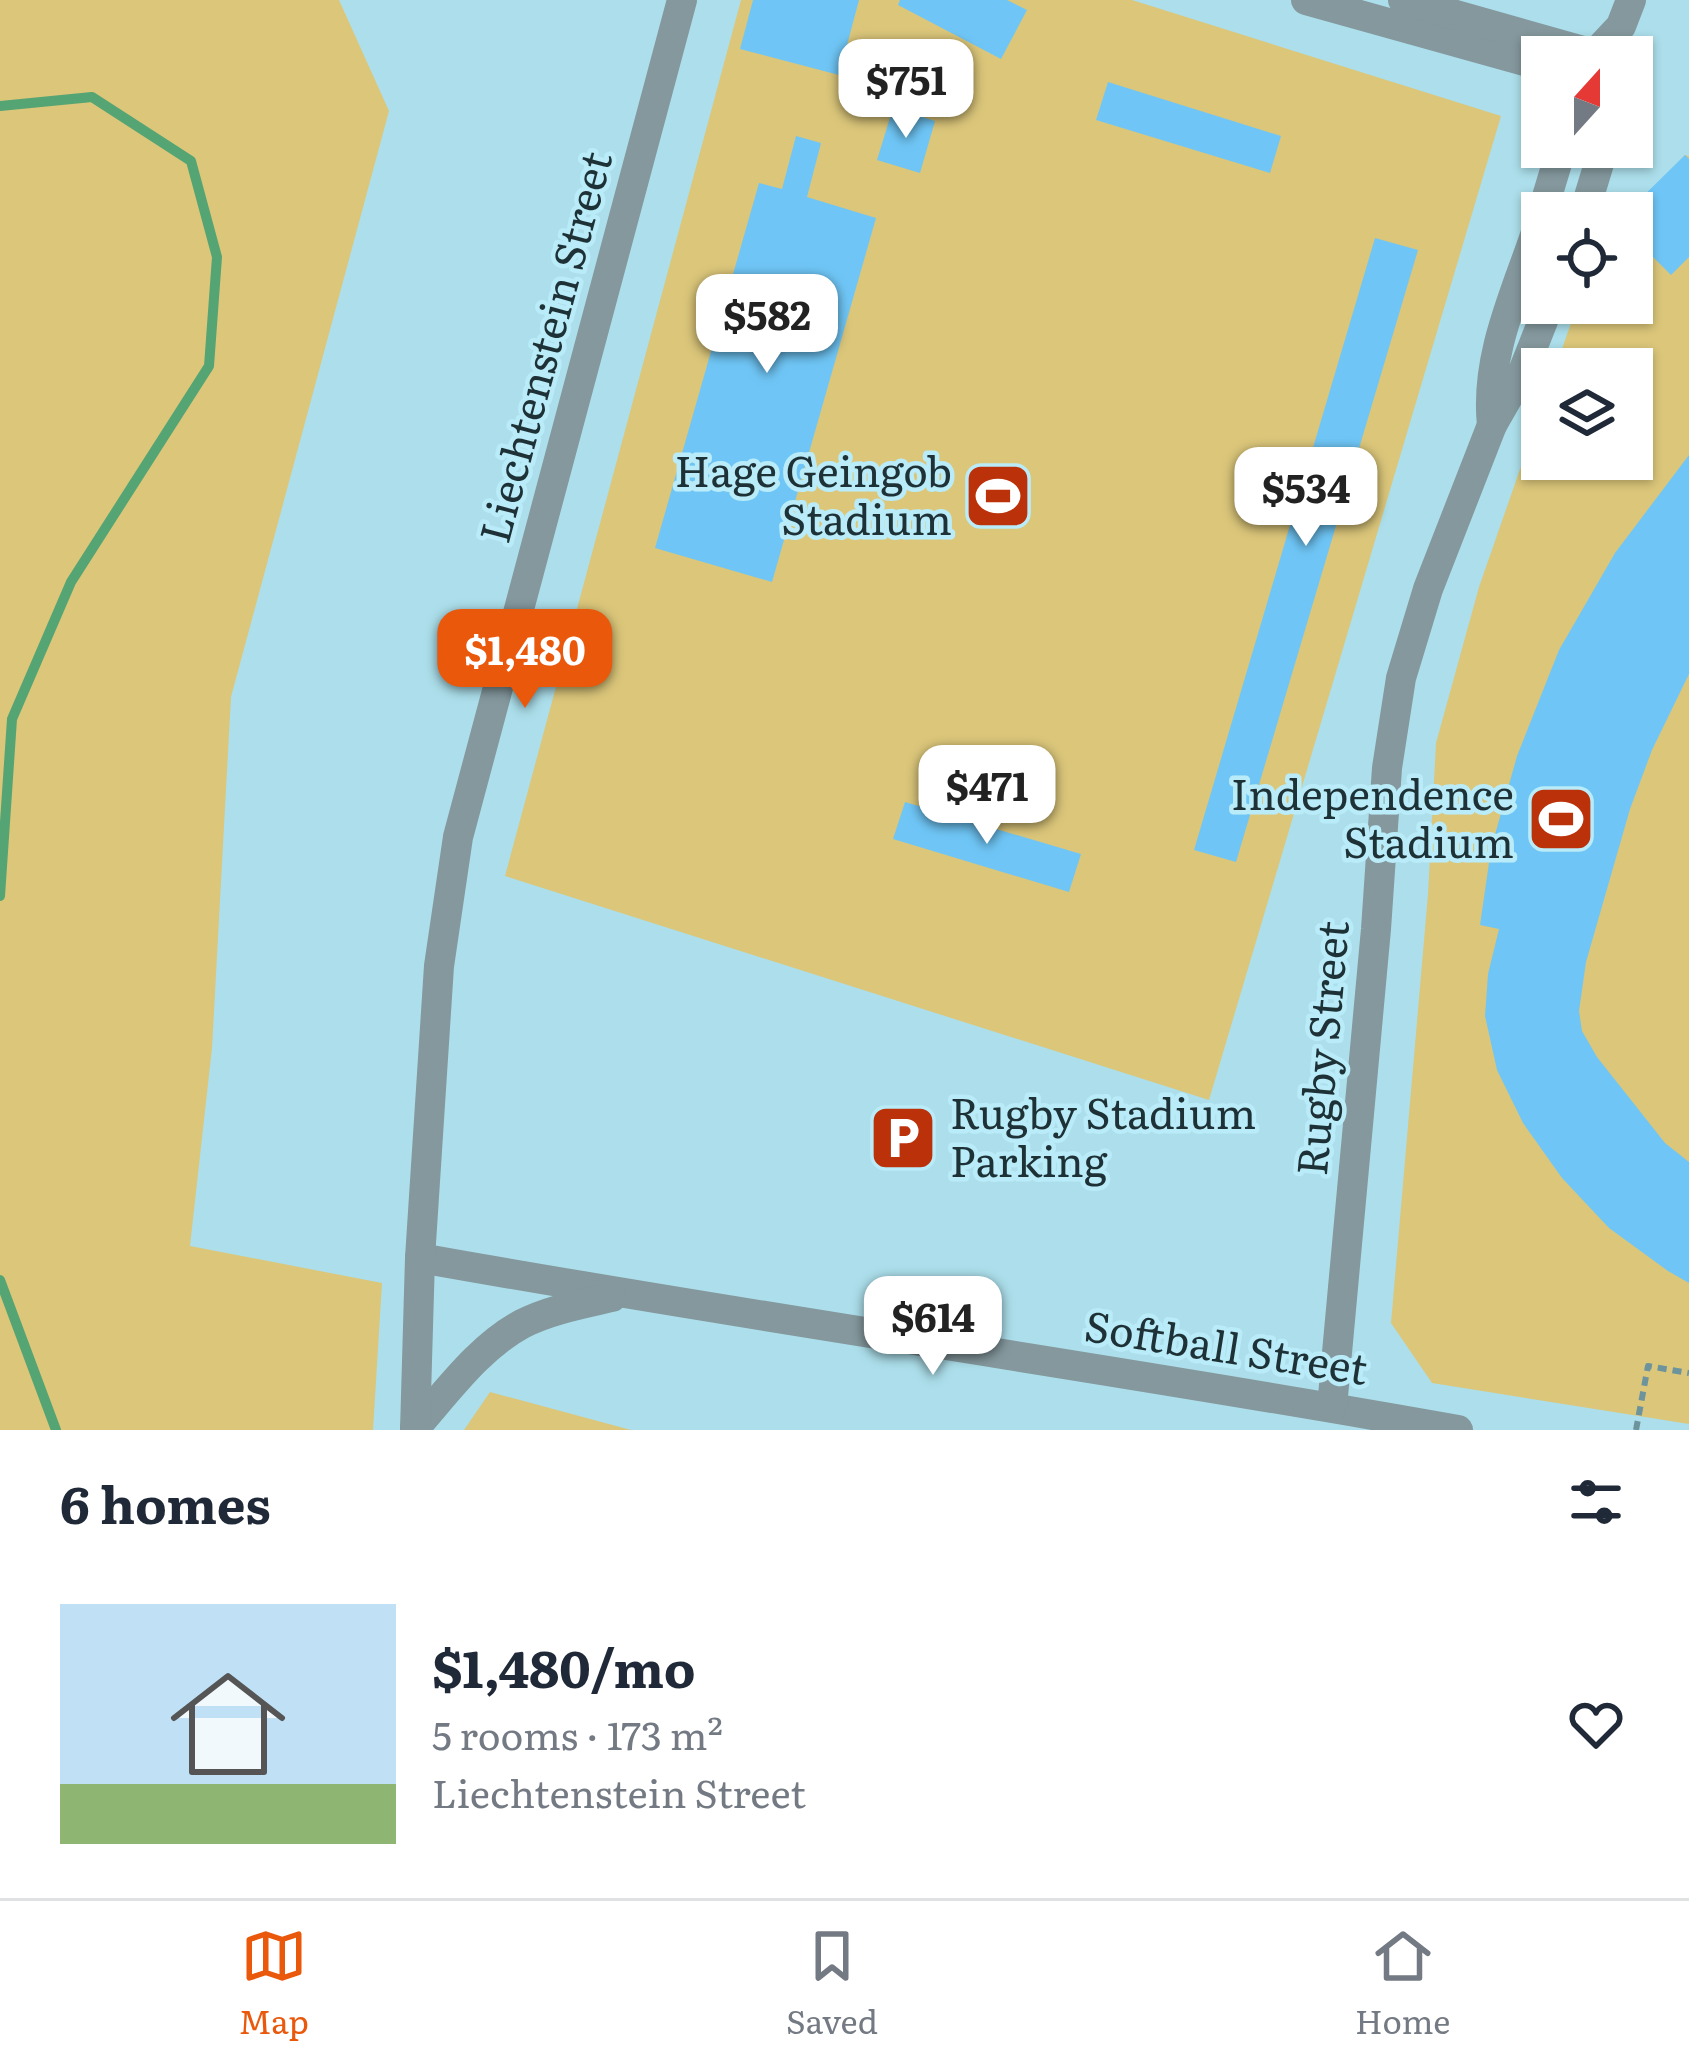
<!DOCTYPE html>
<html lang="en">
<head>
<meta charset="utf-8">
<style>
  :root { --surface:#fff; --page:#f2f2f3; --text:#1f2937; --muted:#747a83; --line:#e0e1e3; --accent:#ea580c }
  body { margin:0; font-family:Literata,serif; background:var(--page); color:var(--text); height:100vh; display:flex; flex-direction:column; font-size:45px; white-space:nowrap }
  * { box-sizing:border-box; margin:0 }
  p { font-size:39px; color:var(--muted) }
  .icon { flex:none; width:66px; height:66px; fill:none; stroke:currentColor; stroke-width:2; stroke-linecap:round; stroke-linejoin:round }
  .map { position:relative; height:1430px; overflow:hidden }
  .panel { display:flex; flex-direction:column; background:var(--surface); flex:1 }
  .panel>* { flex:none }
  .needle { width:78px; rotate:21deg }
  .buttons { position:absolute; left:1521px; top:36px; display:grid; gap:24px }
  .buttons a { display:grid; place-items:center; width:132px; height:132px; border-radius:0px; background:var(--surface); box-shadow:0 3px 9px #0004; font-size:60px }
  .price { position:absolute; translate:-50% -102px; padding:0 27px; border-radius:24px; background:#fff; color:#222; font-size:39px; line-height:78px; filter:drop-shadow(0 3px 6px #0008) }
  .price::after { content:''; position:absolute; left:50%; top:72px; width:36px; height:27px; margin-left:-18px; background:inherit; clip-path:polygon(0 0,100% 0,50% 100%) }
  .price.current { background:var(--accent); color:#fff }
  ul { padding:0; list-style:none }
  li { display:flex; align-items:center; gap:36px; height:300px; padding:0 60px }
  li span { display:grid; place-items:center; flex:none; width:336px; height:240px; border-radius:0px; color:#555 }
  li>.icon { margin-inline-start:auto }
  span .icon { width:144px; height:144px; fill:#fffc; stroke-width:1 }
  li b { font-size:51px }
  h2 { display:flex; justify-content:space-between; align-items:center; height:144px; padding:0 60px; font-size:51px }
  .menu { display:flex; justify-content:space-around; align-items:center; height:168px; border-top:3px solid var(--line); background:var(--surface); font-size:33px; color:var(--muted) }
  .menu a { display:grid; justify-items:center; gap:6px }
  .menu .current { color:var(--accent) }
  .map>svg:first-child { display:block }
</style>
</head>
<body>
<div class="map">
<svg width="1689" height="1430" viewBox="0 0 1689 1430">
  <rect width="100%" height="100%" fill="#acdfeb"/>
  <!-- green -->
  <g fill="#dbc67a">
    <path d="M0,0H339L389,111L231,697L212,1048L190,1246L382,1283L373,1430H0Z"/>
    <path d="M741,0H1132L1501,116L1209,1100L505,876Z"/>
    <path d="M1685,155L1689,156V1424L1432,1383L1391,1323L1428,894L1436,743L1479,587L1542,406V459H1632V369H1555L1578,303H1632V213Z"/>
    <path d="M490,1392L631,1430H464Z"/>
  </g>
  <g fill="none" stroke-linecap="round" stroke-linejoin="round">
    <!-- stream -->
    <g stroke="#55a473" stroke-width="10">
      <path d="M0,106L92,97L191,161L217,257L209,366L71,582L12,719L0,896"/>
      <path d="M0,1280L56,1430"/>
    </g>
  </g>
  <!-- building -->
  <g fill="#6fc6f6">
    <path d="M753,0H859L839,75L740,49Z"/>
    <path d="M900,0H1007L1027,10L1001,59L898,5Z"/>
    <path d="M1108,82L1281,136L1270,173L1096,120Z"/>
    <path d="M893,108L935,121L920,173L877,160Z"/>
    <path d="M796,136L821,143L807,197L876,218L772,582L655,548L759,183L782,189Z"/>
    <path d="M1685,155L1689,159V257L1671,275L1632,236V213H1626Z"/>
    <path d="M1375,238L1418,250L1236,862L1194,850Z"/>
    <path d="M1689,455V674L1652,750L1630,809L1586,962L1579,1011L1582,1031L1597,1057L1665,1143L1689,1162V1283L1668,1271L1609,1228L1562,1178L1523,1123L1497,1070L1485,1016L1488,974L1499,929L1480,925L1491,849L1517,756L1559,650L1615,553Z"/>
    <path d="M905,802L1081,854L1069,892L893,839Z"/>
  </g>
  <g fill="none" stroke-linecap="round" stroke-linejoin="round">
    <!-- path -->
    <path stroke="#6d939c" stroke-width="6" stroke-dasharray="9 6" stroke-linecap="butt" d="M1636,1430L1648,1366L1689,1373"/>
    <!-- minor -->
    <g stroke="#84989d" stroke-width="30">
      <path d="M1306,0L1542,66"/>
      <path d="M1403,0L1604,57"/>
      <path d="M1592,57L1621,26L1631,0"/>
      <path d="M1542,213L1562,147"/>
      <path d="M1584,213L1604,147"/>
      <path d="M1492,425C1484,351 1521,283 1542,214"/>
      <path d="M420,1258C766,1320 1113,1368 1458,1430"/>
      <path d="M1332,1407L1376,929L1387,768L1401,678L1428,589L1492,425L1524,369L1550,303"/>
      <path d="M415,1428C447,1392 479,1347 522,1324C549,1310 582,1304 612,1297"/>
      <path d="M415,1430L420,1258L439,966L458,837L682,0"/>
    </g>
  </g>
  <!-- icons -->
  <defs>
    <symbol id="stadium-square" viewBox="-11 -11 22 22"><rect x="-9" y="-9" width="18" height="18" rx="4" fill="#bb310a" stroke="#b9ecf8"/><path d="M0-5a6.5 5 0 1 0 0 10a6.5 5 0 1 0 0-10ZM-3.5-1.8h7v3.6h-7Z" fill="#fff"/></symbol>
    <symbol id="parking-square" viewBox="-11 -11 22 22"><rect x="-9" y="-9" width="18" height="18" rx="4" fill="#bb310a" stroke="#b9ecf8"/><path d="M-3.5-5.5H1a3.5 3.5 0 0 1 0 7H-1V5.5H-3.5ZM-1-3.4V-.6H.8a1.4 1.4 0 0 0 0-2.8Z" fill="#fff"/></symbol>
  </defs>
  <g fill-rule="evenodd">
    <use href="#stadium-square" x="960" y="458" width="76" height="76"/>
    <use href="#stadium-square" x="1523" y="781" width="76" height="76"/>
    <use href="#parking-square" x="865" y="1100" width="76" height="76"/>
  </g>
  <g text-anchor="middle" stroke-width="9" stroke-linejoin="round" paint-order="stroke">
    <!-- street labels -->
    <g font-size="42" fill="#1d3136" stroke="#b9ecf8">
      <text transform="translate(546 347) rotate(-75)" y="15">Liechtenstein Street</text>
      <text transform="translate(1323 1048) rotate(-85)" y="15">Rugby Street</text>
      <text transform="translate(1226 1348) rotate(9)" y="15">Softball Street</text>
    </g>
    <!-- poi labels -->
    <g font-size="42" fill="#1d3136" stroke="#b9ecf8" text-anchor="end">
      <text x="952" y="487">Hage Geingob<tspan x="952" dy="48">Stadium</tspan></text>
      <text x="1514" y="810">Independence<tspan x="1514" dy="48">Stadium</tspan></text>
      <text x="950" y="1129" text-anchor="start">Rugby Stadium<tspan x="950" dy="48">Parking</tspan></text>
    </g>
  </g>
</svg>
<div class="buttons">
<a><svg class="needle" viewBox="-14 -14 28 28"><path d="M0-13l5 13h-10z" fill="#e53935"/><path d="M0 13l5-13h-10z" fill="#747a83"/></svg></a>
<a><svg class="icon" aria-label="locate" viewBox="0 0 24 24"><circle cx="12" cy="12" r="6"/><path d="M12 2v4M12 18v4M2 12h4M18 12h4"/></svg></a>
<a><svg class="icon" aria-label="layers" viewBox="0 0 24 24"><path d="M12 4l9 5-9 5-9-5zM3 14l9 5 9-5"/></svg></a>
</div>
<b class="price" style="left:906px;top:141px">$751</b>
<b class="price" style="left:767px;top:376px">$582</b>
<b class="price" style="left:1306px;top:549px">$534</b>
<b class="price current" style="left:525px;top:711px">$1,480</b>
<b class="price" style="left:987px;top:847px">$471</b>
<b class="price" style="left:933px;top:1378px">$614</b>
</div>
<section class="panel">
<h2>6 homes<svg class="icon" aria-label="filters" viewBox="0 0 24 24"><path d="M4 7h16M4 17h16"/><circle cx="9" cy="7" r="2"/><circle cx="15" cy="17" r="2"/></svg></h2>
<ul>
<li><span style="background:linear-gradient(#bfe0f5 75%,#8fb573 0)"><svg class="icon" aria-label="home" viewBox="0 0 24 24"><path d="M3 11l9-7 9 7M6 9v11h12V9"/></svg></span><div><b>$1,480/mo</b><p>5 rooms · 173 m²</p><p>Liechtenstein Street</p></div><svg class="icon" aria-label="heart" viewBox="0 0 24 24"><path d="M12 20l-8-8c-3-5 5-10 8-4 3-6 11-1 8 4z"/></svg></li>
</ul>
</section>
<nav class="menu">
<a class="current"><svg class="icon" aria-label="map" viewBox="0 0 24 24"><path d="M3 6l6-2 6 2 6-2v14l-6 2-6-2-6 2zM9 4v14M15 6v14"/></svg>Map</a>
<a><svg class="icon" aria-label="saved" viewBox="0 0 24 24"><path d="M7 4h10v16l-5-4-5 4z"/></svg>Saved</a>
<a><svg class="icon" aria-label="home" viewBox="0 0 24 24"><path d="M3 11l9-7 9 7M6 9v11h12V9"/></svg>Home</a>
</nav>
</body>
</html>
